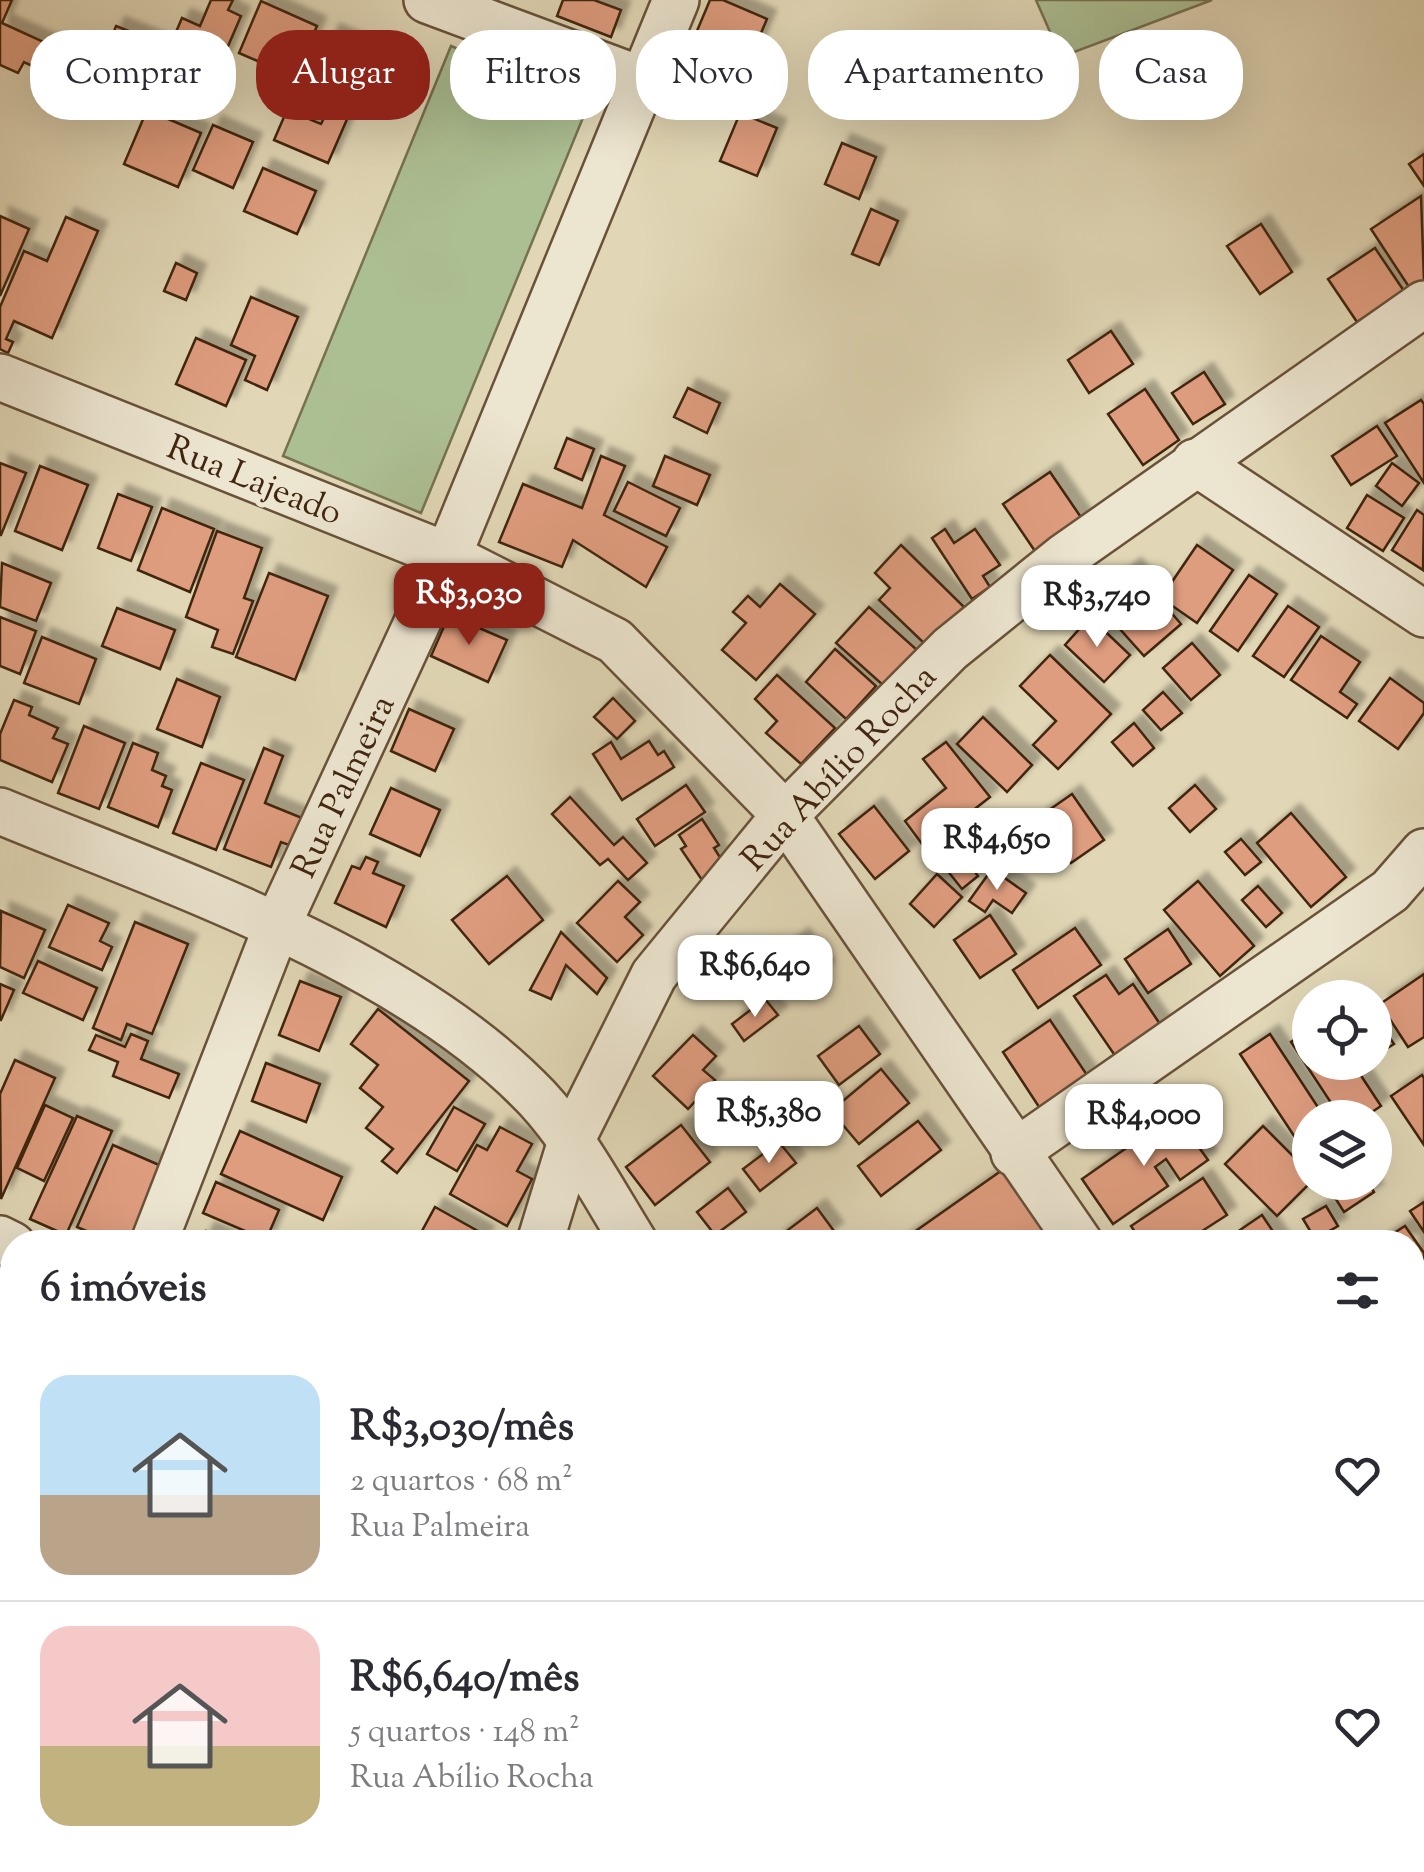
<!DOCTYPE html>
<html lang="pt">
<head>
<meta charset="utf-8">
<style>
  :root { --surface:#fff; --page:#f2f2f3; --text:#2b2b33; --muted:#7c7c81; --line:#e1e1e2; --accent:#8f2418 }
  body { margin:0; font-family:"Sorts Mill Goudy",serif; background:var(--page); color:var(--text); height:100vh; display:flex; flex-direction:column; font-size:38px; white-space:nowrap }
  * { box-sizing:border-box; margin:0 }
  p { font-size:32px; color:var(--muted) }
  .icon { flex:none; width:55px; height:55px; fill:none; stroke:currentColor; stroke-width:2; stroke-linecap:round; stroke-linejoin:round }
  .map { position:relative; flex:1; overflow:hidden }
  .drawer { position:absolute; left:0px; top:1230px; width:1425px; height:642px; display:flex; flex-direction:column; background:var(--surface); border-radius:40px 40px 0 0; box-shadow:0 10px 40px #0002 }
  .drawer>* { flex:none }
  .guide { position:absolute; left:30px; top:30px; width:1365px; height:90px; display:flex; gap:20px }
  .fabs { position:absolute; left:1292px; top:980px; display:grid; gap:20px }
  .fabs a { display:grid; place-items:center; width:100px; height:100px; border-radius:50%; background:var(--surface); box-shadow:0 10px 40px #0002; font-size:50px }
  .price { position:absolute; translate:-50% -85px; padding:0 22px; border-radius:20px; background:#fff; color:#222; font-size:32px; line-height:65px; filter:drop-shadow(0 2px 5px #0008) }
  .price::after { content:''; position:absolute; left:50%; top:60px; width:30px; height:22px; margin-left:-15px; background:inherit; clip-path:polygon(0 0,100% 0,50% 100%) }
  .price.selected { background:var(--accent); color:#fff }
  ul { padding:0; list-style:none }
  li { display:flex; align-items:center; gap:30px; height:250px; padding:0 40px }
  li+li { border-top:2px solid var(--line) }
  li span { display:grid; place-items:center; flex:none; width:280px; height:200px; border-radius:30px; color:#555 }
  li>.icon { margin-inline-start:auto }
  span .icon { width:120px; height:120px; fill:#fffc; stroke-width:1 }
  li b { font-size:42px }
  h2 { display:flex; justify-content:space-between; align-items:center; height:120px; padding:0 40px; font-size:42px }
  .chip { padding:0 35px; border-radius:40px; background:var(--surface); box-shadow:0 10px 40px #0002; font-size:35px; line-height:90px }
  .chip.selected { background:var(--accent); color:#fff }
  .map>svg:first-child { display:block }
</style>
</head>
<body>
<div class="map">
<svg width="1424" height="1872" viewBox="0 0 1424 1872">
  <defs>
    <filter id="shadow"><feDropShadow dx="9" dy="-9" stdDeviation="2.5" flood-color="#0004"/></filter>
  </defs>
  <rect width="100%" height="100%" fill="#e1d7b6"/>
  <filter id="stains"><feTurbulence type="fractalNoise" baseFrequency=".002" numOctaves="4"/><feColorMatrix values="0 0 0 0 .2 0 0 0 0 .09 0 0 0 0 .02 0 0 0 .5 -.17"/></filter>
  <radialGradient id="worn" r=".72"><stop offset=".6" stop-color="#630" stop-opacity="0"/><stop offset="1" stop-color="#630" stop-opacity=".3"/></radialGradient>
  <!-- green -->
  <g fill="#acbf93" stroke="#767251" stroke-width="2.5">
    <path d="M1036,0H1212L1061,57Z"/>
    <path d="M451,46L589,103L421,513L283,456Z"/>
  </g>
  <!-- building -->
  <g fill="#df9d7f" stroke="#41250f" stroke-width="2.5" filter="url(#shadow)">
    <path d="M0,0H12L2,23L57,48L46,72L24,62L18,73L0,65Z"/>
    <path d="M211,0H233L228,10L241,16L222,60L173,39L182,18L200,26Z"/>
    <path d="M563,0H594L621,10L611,37L557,16Z"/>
    <path d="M710,0H723L767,19L741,80L686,57Z"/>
    <path d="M261,1L317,26L295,77L239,53Z"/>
    <path d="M116,26L169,47L150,94L118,81L112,98L91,90Z"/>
    <path d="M331,33L369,49L351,91L358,94L328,163L274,140L287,110L321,124L327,112L309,103L317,83L325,87L329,77L315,72Z"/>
    <path d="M147,110L201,133L178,187L124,164Z"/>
    <path d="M740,113L777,128L757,176L720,161Z"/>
    <path d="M213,125L253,142L233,188L193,170Z"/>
    <path d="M842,143L876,157L859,199L825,184Z"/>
    <path d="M1424,154V186L1409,164Z"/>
    <path d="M263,168L316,191L297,234L244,211Z"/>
    <path d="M1421,196L1424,281L1411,290L1371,229Z"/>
    <path d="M871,209L898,221L879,265L852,254Z"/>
    <path d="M0,216L29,229L0,296Z"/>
    <path d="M66,217L98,231L52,338L14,321L6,339L13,342L8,353L0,349V307L24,251L47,261Z"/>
    <path d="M1261,224L1292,272L1260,294L1227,246Z"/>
    <path d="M1375,248L1404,291L1357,322L1328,279Z"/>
    <path d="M176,263L197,273L186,300L164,291Z"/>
    <path d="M251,297L298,317L267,390L245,380L255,356L231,345Z"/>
    <path d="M1111,331L1133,364L1089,393L1068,360Z"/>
    <path d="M196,338L246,360L226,406L176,384Z"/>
    <path d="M1204,372L1225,404L1193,424L1172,393Z"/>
    <path d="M688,388L720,403L707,433L674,417Z"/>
    <path d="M1145,389L1179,440L1143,465L1108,414Z"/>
    <path d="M1421,400L1424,404V483L1385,423Z"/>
    <path d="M1377,426L1397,456L1351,485L1332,456Z"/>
    <path d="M567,438L594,449L582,480L555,468Z"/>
    <path d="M601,456L625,466L604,515L667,547L646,587L573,540L562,567L499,542L523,484L582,508Z"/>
    <path d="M665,456L710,475L697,505L653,486Z"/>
    <path d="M0,463L26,473L1,535H0Z"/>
    <path d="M1392,463L1419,483L1402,506L1376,486Z"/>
    <path d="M40,466L88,485L62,550L15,531Z"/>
    <path d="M1050,472L1089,529L1041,560L1003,504Z"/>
    <path d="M628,482L680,508L666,536L614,511Z"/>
    <path d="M118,494L152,507L131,561L98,548Z"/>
    <path d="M1367,495L1404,518L1383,551L1347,528Z"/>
    <path d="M162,508L214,529L190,592L138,570Z"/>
    <path d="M1417,510L1424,515L1423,570L1392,550Z"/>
    <path d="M945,529L954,543L975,529L1000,565L983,576L990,587L972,599L932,538Z"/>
    <path d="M217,531L262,548L244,598L253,601L233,654L212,647L218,630L186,617Z"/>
    <path d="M901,545L964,607L927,646L879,600L890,588L875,573Z"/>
    <path d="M1197,545L1233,570L1197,623L1161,598Z"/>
    <path d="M2,563L51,583L36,621L0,607Z"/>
    <path d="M1132,567L1181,624L1144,656L1103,610L1117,598L1108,587Z"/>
    <path d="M269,573L328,596L295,680L236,657Z"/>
    <path d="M1249,575L1277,594L1238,651L1210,631Z"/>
    <path d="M780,584L815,614L756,680L722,650L746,623L733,612L748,596L760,607Z"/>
    <path d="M1288,606L1319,627L1284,677L1253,656Z"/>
    <path d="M869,607L917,650L884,686L836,643Z"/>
    <path d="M117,608L175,630L160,669L102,646Z"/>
    <path d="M449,615L507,640L488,682L431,656Z"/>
    <path d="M0,617L36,631L20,674L0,666Z"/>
    <path d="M1090,617L1130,655L1104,682L1065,645Z"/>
    <path d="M1321,636L1360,662L1340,692L1357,704L1347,718L1291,680Z"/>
    <path d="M42,637L96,659L79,704L24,683Z"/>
    <path d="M1192,643L1220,675L1191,700L1163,668Z"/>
    <path d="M835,649L876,686L846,719L806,682Z"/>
    <path d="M1050,655L1111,714L1058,769L1033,745L1056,721L1020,686Z"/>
    <path d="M777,675L835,728L801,764L766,733L777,721L755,699Z"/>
    <path d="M1390,678L1424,703V713L1398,749L1359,721Z"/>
    <path d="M177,679L220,697L202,747L157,729Z"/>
    <path d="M1163,692L1182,713L1161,730L1143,710Z"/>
    <path d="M613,698L635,721L617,739L594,717Z"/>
    <path d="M14,700L32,707L29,715L58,728L53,738L68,744L52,782L0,760V734Z"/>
    <path d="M409,709L454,729L435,771L391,751Z"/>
    <path d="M983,717L1032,765L1007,792L957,744Z"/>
    <path d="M1134,723L1154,748L1133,766L1112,742Z"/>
    <path d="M84,726L125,743L99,809L58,793Z"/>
    <path d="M649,741L658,755L664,751L674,767L622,800L593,754L611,742L621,759Z"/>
    <path d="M946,742L990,797L925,848L905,821L946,788L923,759Z"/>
    <path d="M133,743L158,753L152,770L166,776L162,786L172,790L158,827L108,807Z"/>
    <path d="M264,748L283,756L265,803L302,818L292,846L281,842L271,867L224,849Z"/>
    <path d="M201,763L244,780L216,850L173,833Z"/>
    <path d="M686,785L705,812L655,846L637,819Z"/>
    <path d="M1195,785L1216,809L1190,832L1169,808Z"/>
    <path d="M391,788L440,810L420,856L370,834Z"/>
    <path d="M1072,794L1104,840L1071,863L1039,817Z"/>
    <path d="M570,797L614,845L623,837L647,863L628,880L608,859L600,865L552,814Z"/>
    <path d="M874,806L909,851L875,879L839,834Z"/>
    <path d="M1291,813L1346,877L1311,907L1257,843Z"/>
    <path d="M702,819L719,845L714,848L726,867L704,883L681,849L686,846L679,835Z"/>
    <path d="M1241,839L1261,862L1245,875L1225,852Z"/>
    <path d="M959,852L978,876L962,889L943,865Z"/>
    <path d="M366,857L378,862L373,873L404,886L386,927L335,903L352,866L360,869Z"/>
    <path d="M992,869L1026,893L1012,913L993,900L985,912L969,901Z"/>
    <path d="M937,874L962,897L934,927L910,904Z"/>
    <path d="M507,876L543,920L489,964L452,920Z"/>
    <path d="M618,881L640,902L625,917L643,935L617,962L577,923Z"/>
    <path d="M1198,881L1254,946L1220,976L1164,910Z"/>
    <path d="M1258,886L1282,913L1266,927L1242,900Z"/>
    <path d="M68,905L109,923L100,941L112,947L102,970L49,947Z"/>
    <path d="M1,911L45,930L24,978L0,967Z"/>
    <path d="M990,915L1016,954L980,978L954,940Z"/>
    <path d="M135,922L188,944L152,1034L127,1024L121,1040L93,1028Z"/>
    <path d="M1075,928L1101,965L1038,1008L1013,970Z"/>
    <path d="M1168,929L1191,964L1148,993L1125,959Z"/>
    <path d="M561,932L607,978L597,994L566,965L551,999L530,990Z"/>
    <path d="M800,937L825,970L791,996L766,963Z"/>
    <path d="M38,961L97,988L83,1020L23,993Z"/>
    <path d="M1424,974V1037L1408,1047L1380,1004Z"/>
    <path d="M1106,975L1119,994L1133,984L1162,1027L1116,1057L1074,996Z"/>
    <path d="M300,981L341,997L319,1051L279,1035Z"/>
    <path d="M0,984L14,990L1,1020H0Z"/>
    <path d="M765,999L778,1015L744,1041L732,1024Z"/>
    <path d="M378,1009L469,1081L397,1173L382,1161L393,1149L366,1128L383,1107L360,1088L378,1065L351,1044Z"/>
    <path d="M1375,1016L1394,1044L1375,1056Z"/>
    <path d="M1050,1020L1091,1081L1043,1113L1003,1052Z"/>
    <path d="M859,1026L880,1054L839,1085L818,1056Z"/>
    <path d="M1310,1030V1062H1352L1381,1106L1363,1118H1341L1291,1042Z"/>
    <path d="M131,1034L148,1041L141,1059L179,1074L169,1098L113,1076L118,1062L89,1050L96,1035L125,1047Z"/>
    <path d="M1270,1034L1325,1118H1310V1160L1240,1054Z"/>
    <path d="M693,1035L716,1056L703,1070L715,1080L688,1109L653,1076Z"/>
    <path d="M15,1060L55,1078L1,1199L0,1094Z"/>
    <path d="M266,1063L320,1084L306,1122L252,1101Z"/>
    <path d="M881,1069L909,1103L859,1144L831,1111Z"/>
    <path d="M1422,1075L1424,1078V1145L1391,1096Z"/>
    <path d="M45,1105L73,1118L44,1181L17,1168Z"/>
    <path d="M454,1107L485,1124L457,1171L427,1154Z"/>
    <path d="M1175,1114L1208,1160L1180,1180L1166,1159L1155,1167L1168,1186L1113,1224L1082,1179Z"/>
    <path d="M77,1116L112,1131L66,1235L30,1219Z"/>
    <path d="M918,1121L941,1150L881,1196L858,1166Z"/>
    <path d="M681,1125L710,1162L655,1205L626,1167Z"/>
    <path d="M1263,1126L1310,1173L1311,1182L1277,1216L1225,1164Z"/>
    <path d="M500,1127L532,1144L517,1171L532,1179L507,1226L450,1194L477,1145L487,1150Z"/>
    <path d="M240,1131L342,1177L323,1220L221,1174Z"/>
    <path d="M779,1142L796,1163L760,1191L743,1169Z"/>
    <path d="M113,1145L166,1168L134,1242H112L77,1227Z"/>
    <path d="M1008,1166L1062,1242H900Z"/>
    <path d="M1203,1178L1227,1215L1185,1242H1142L1131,1226Z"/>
    <path d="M216,1182L279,1210L266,1240L203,1213Z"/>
    <path d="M1325,1182H1368L1374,1192L1344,1212Z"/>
    <path d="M728,1188L746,1212L715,1235L697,1212Z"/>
    <path d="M1424,1202V1232L1410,1211Z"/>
    <path d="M1326,1206L1338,1226L1315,1239L1303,1219Z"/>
    <path d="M435,1207L485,1235L481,1242H416Z"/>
    <path d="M817,1208L834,1231L819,1242H778L776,1239Z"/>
    <path d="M1262,1215L1280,1242H1239L1234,1234Z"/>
    <path d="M1405,1226L1424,1253V1307L1412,1314V1242H1380Z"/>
    <path d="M206,1231L232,1242H201Z"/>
    <path d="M1412,1331L1424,1348V1404L1412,1411Z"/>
    <path d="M0,1392L12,1397V1438L0,1433Z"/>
    <path d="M0,1465L12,1470V1494L5,1512L0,1509Z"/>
    <path d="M1412,1535L1424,1552V1561L1412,1569Z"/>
    <path d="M1424,1570V1632L1412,1615V1578Z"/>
    <path d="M0,1754L12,1759V1801L0,1797Z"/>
    <path d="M135,1860H176L175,1867Z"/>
    <path d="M184,1860H215L214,1872L183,1871Z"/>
    <path d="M249,1860H342L338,1872H246Z"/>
    <path d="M461,1860H478L485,1872H441Z"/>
    <path d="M495,1860H538L518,1872H503Z"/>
    <path d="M716,1860L723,1872H697Z"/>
    <path d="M732,1860H802L786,1872H740Z"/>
    <path d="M918,1860H974L980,1869L926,1872Z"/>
    <path d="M1126,1860H1151L1159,1872H1108Z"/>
  </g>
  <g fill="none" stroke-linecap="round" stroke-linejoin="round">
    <defs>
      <g id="minor">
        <path d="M427,0L642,80"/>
        <path d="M0,377L448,556L615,641L785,815L1079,1242"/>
        <path d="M1195,462L1424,614"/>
        <path d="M0,811C174,883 406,960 537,1098C576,1140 604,1194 634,1242"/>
        <path d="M1014,1153L1390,891L1424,852"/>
        <path d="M0,1239L12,1245"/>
        <path d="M154,1242L277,926L448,556L676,0"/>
        <path d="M540,1242L571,1141L654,975L785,815L950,649L1064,557L1424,304"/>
        <path d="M1412,1426L1424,1417"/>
        <path d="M0,1627L12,1596"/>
        <path d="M1412,1708L1424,1725"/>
        <path d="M23,1860L49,1872"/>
        <path d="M602,1860L609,1872"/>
        <path d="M1033,1860L1041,1872"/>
        <path d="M386,1872L387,1860"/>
        <path d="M803,1872L819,1860"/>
      </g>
    </defs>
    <!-- minor casing -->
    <use href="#minor" stroke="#695239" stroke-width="50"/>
    <!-- minor -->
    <use href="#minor" stroke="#ece5d0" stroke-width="45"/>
  </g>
  <g text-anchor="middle" stroke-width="10" stroke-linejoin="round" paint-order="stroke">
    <!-- street labels -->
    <g font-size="35" fill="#41250f" stroke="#ece5d0">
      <text transform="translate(255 479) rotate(22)" y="12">Rua Lajeado</text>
      <text transform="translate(838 767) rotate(-47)" y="12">Rua Abílio Rocha</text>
      <text transform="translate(342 786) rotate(-65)" y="12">Rua Palmeira</text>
    </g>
  </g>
  <rect width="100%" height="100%" filter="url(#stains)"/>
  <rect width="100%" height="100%" fill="url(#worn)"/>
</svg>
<div class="fabs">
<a><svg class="icon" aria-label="locate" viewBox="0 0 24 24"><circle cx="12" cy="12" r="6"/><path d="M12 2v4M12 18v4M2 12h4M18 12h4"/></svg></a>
<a><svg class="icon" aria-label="layers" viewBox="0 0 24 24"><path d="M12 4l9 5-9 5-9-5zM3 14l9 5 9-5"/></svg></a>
</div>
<b class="price selected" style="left:469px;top:648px">R$3,030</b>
<b class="price" style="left:1097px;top:650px">R$3,740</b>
<b class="price" style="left:997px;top:893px">R$4,650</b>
<b class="price" style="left:755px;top:1020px">R$6,640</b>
<b class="price" style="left:769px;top:1166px">R$5,380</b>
<b class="price" style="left:1144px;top:1169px">R$4,000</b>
<div class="guide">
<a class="chip">Comprar</a>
<a class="chip selected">Alugar</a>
<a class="chip">Filtros</a>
<a class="chip">Novo</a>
<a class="chip">Apartamento</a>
<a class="chip">Casa</a>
</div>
<section class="drawer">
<h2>6 imóveis<svg class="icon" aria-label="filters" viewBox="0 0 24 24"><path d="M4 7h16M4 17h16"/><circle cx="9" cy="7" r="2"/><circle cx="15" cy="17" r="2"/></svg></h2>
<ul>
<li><span style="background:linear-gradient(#bfe0f5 60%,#b9a48a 0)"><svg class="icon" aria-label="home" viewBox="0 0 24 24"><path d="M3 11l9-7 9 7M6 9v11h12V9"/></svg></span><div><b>R$3,030/mês</b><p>2 quartos · 68 m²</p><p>Rua Palmeira</p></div><svg class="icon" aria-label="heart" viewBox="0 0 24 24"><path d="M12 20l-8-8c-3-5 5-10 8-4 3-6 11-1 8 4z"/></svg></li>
<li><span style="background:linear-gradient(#f6c9c9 60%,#c2b280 0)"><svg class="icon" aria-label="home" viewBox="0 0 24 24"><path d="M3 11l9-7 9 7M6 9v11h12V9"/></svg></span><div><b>R$6,640/mês</b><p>5 quartos · 148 m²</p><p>Rua Abílio Rocha</p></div><svg class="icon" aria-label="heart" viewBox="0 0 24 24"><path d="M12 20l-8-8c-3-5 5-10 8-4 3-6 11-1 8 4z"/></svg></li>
</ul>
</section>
</div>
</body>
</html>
